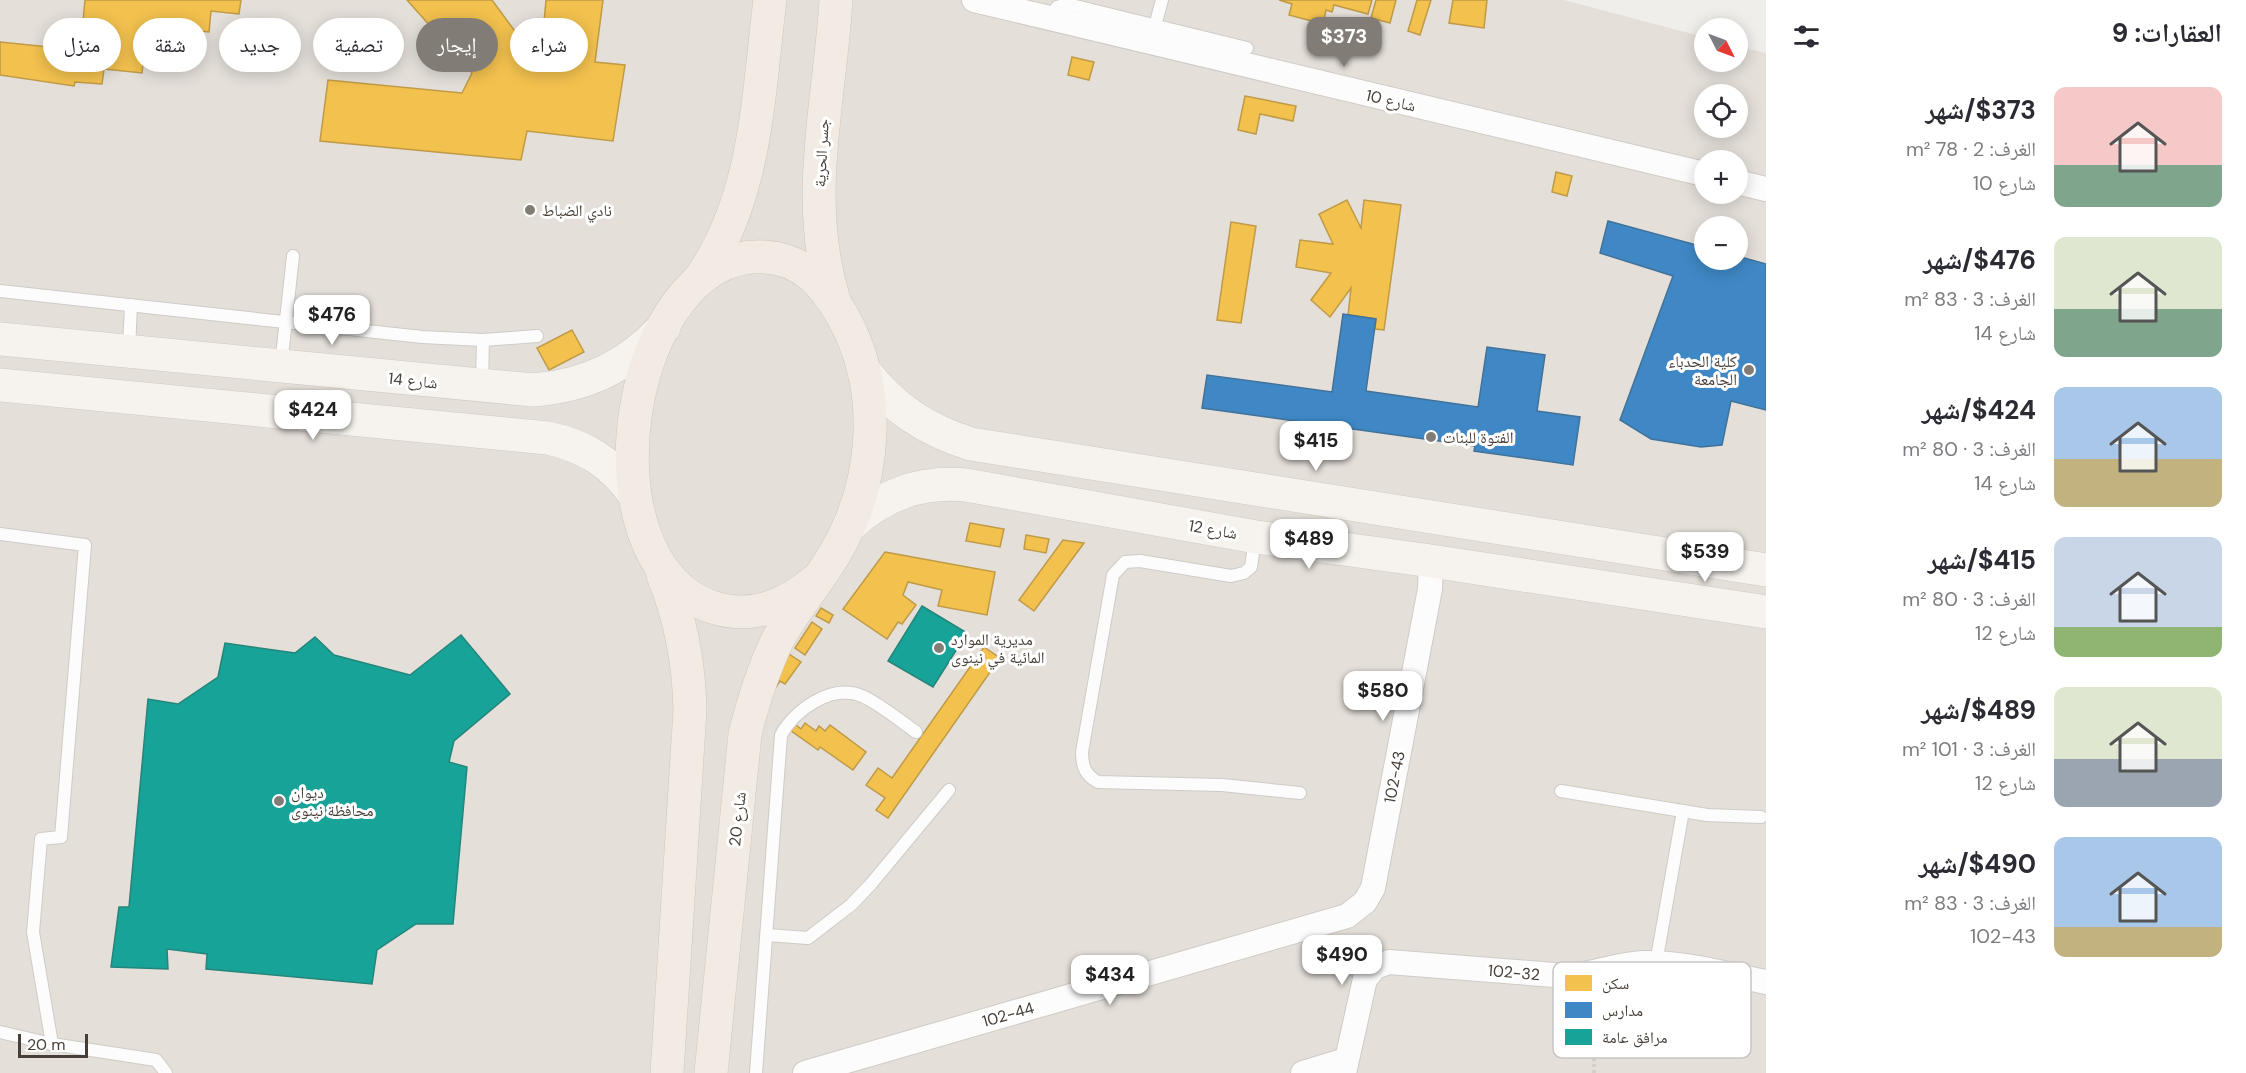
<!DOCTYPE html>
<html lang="ar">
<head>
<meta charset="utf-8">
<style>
  :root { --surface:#fff; --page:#f7f7f7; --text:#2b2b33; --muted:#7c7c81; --accent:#827c76 }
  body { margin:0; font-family:"DM Sans","Noto Naskh Arabic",sans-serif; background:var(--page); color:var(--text); direction:rtl; height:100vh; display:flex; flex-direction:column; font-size:22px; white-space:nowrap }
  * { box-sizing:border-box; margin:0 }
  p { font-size:20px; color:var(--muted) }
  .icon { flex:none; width:33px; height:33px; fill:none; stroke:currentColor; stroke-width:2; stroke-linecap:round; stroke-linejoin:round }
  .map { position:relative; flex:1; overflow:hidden; direction:ltr }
  .side { display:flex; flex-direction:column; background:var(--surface); width:480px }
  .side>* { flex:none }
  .banner { position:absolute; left:18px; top:18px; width:570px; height:54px; direction:rtl; display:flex; gap:12px }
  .needle { width:39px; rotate:132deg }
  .fabs { position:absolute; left:1694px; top:18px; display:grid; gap:12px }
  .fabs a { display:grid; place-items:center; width:54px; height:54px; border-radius:50%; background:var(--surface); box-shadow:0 3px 15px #0003; font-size:30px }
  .scale { position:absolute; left:18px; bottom:15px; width:70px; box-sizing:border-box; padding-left:6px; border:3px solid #473e37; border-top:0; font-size:16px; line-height:21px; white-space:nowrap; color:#473e37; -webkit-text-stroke:4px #fff; paint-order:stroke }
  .price { position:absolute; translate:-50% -51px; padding:0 14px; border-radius:12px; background:#fff; color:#222; font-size:20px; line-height:39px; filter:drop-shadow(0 2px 3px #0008) }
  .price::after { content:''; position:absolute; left:50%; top:36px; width:18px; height:14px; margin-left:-9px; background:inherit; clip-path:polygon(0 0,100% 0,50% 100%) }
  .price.selected { background:var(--accent); color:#fff }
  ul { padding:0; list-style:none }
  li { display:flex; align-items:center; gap:18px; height:150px; padding:0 24px }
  li span { display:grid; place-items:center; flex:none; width:168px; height:120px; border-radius:12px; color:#555 }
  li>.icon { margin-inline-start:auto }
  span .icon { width:72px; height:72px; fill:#fffc; stroke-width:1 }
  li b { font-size:26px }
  h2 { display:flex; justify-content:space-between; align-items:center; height:72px; padding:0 24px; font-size:26px }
  .tag { padding:0 21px; border-radius:27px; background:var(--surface); box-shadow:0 3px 15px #0003; font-size:21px; line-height:54px }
  .tag.selected { background:var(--accent); color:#fff }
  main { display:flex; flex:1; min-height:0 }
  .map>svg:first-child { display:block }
</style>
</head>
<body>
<main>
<section class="side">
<h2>العقارات: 9<svg class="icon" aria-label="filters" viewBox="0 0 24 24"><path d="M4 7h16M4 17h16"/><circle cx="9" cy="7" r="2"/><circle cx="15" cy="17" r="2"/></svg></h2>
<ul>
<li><span style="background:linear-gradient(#f6c9c9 65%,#7fa58c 0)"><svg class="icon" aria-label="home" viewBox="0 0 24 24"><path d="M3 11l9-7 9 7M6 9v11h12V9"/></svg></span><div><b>$373/شهر</b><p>الغرف: 2 · 78 m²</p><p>شارع 10</p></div></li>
<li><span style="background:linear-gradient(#dfe7d0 60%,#7fa58c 0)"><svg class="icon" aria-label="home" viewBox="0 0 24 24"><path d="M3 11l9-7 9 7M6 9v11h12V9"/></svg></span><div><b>$476/شهر</b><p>الغرف: 3 · 83 m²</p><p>شارع 14</p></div></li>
<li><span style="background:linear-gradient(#a9c7e8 60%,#c2b280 0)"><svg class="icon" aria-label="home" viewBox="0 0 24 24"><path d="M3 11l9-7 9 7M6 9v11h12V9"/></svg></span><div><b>$424/شهر</b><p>الغرف: 3 · 80 m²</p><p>شارع 14</p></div></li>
<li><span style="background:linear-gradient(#c9d6e8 75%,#8fb573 0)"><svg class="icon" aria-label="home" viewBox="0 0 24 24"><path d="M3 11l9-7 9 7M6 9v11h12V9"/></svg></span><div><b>$415/شهر</b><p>الغرف: 3 · 80 m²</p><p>شارع 12</p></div></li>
<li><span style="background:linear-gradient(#dfe7d0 60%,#9aa5b1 0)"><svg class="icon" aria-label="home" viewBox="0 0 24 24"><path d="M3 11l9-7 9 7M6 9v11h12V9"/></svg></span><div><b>$489/شهر</b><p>الغرف: 3 · 101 m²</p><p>شارع 12</p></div></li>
<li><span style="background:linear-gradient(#a9c7e8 75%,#c2b280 0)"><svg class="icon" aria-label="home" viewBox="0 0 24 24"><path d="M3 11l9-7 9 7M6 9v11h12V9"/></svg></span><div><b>$490/شهر</b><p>الغرف: 3 · 83 m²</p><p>102-43</p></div></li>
</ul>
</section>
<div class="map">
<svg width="1766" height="1073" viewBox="0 0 1766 1073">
  <rect width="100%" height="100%" fill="#f0eeeb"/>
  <!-- residential -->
  <path fill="#e4dfd9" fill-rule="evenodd" d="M0,0H1564L1704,37V62H1737V46L1766,53V1073H0ZM1704,94H1737V128H1704ZM1704,160H1737V194H1704ZM1704,226H1737V260H1704Z"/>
  <!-- homes -->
  <g fill="#f2c14e" stroke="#bf9a47" stroke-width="1.5">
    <path d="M85,0H241L239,14L211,11L209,32L147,25L142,73L104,69L102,84L75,82L74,86L0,75V42L49,47L51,29L82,32Z"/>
    <path d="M407,0H492L520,38L544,22L546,0H603L595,62L625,65L613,141L527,131L521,160L320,141L328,80L462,93L472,73Z"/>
    <path d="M1279,0H1372L1368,14L1334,5L1332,12L1326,10L1323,24L1289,15L1292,4Z"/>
    <path d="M1376,0H1396L1390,23L1371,18Z"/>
    <path d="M1417,0H1431L1420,35L1408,31Z"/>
    <path d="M1453,0H1487L1484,28L1449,23Z"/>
    <path d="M1072,57L1094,62L1089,80L1068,75Z"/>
    <path d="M1245,96L1296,106L1293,121L1260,114L1256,134L1238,130Z"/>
    <path d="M1556,172L1572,176L1567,196L1552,192Z"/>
    <path d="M1347,200L1361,228L1364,200L1401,205L1384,330L1375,329L1376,319L1348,315L1351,288L1330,317L1311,300L1331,273L1296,267L1300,240L1333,244L1319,214Z"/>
    <path d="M1231,222L1256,226L1241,323L1217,320Z"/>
    <path d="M572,330L584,352L549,370L537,348Z"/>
    <path d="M970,523L1004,529L1000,547L966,541Z"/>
    <path d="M1026,535L1049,539L1046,553L1024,549Z"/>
    <path d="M1063,540L1084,543L1034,611L1019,600Z"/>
    <path d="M885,552L995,572L987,615L938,606L942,590L908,582L903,595L916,605L902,624L898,622L887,639L843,609Z"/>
    <path d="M821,608L833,615L829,623L816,616Z"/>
    <path d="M812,622L822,629L805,655L795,648Z"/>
    <path d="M984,647L1000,658L888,818L876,810L885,798L866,785L878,768L892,778Z"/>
    <path d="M789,654L801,662L785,684L780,681L776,687L769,682Z"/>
    <path d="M805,723L816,731L819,726L825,731L830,725L866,752L853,770L820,747L818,750L790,730L795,724L801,729Z"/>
  </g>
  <!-- schools -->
  <g fill="#3f88c5" stroke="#41729a" stroke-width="1.5">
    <path d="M1608,221L1704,247V260H1737V256L1766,264V410L1731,401L1722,445L1701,447L1651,439L1620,420L1673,276L1600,253Z"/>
    <path d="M1343,314L1376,319L1366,391L1478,407L1487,347L1545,355L1537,411L1580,417L1573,465L1474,451L1475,446L1202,408L1207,375L1332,392Z"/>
  </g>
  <!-- public -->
  <g fill="#17a398" stroke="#25857b" stroke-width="1.5">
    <path d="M922,606L967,633L933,687L888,661Z"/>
    <path d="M461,635L510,694L454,741L449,762L467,767L453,924H416L377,950L372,984L206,969L207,954L167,949L168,969L111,967L119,907H129L148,699L178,704L218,677L225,643L295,653L315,637L334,655L410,675Z"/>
  </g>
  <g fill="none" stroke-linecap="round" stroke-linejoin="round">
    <defs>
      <g id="lane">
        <path d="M1050,19L1057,7L1067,4L1247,48"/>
        <path d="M1155,26L1162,0"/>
        <path d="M0,291L422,337L483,340L537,336"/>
        <path d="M129,349L131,305"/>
        <path d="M281,365L293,256"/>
        <path d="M482,383L483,340"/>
        <path d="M0,534L85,545L61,837L41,839L33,932L52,1044"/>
        <path d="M1255,538L1251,567L1244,573L1231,576L1140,561L1125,562L1113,575L1082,752C1082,766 1085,775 1098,782L1222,785L1300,793"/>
        <path d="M1561,791L1707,815L1761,817"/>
        <path d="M767,935L808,938L851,905L871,884L949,790"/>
        <path d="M1656,963L1683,811"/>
        <path d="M0,1032L52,1044L156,1060L166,1073"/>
        <path d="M756,1073L781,735C794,711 831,683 862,696C880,704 899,720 916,732"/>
      </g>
      <g id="street">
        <path d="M974,0L1704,174"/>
        <path d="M1737,182L1766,189"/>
        <path d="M805,1073L1347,916L1365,902L1373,888L1430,589L1431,561"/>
        <path d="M1303,1073L1346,1060"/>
        <path d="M1344,1073L1365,979L1375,967L1389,962L1567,976C1594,975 1616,964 1643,963C1684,962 1726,974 1766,982"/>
      </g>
      <g id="secondary">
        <path d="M0,339L533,390C587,386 627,366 664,327"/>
        <path d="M864,371C893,408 926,430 971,444L1766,570"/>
        <path d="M0,385L548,438C585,446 612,463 634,494"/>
        <path d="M849,526C883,495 919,481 966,485L1256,537L1431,561L1766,612"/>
      </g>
      <g id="primary">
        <path d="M701,277C757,196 758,95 770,0"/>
        <path d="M833,297C803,197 830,100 836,0"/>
        <path d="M663,575C681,619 689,663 690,710L667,1073"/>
        <path d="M711,1073L745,734C753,702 763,670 778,639C794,609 817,584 834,555C877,483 884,389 842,315C824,284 803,259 765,257C626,248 577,561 712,607C751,620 785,606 815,581"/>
      </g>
    </defs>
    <!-- lane casing -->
    <use href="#lane" stroke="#ceccc8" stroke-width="14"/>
    <!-- street casing -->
    <use href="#street" stroke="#ceccc8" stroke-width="26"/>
    <!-- secondary casing -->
    <use href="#secondary" stroke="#cfcac2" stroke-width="34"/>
    <!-- primary casing -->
    <use href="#primary" stroke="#d2c7ba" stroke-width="34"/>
    <!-- path -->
    <path stroke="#d1cecc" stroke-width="4" stroke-dasharray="3 3" stroke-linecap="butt" d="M1594,1073V996"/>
    <!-- lane -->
    <use href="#lane" stroke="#fdfcfc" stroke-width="12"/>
    <!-- street -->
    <use href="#street" stroke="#fdfcfc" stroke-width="24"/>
    <!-- secondary -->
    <use href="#secondary" stroke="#f6f3ef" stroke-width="33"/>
    <!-- primary -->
    <use href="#primary" stroke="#f1ebe4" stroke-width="33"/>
  </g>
  <!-- markers -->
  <g fill="#827c76" stroke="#fff" stroke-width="2">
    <circle cx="530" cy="210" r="6"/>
    <circle cx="1749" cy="370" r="6"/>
    <circle cx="1431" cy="437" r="6"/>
    <circle cx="939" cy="648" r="6"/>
    <circle cx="279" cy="801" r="6"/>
  </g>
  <g text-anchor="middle" stroke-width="6" stroke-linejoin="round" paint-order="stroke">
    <!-- street labels -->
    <g font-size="16" fill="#473e37" stroke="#fff">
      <text transform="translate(1391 100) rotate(13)" y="6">شارع 10</text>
      <text transform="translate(821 153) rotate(-87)" y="6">جسر الحرية</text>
      <text transform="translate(413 380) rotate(6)" y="6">شارع 14</text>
      <text transform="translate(1213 529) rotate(10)" y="6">شارع 12</text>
      <text transform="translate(1394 777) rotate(-79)" y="6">102-43</text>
      <text transform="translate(737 819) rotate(-84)" y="6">شارع 20</text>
      <text transform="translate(1514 972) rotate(5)" y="6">102-32</text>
      <text transform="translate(1008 1014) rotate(-16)" y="6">102-44</text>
    </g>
    <!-- poi labels -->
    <g font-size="16" fill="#473e37" stroke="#fff" text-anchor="start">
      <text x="542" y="216">نادي الضباط</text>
      <text x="1737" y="367" text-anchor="end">كلية الحدباء<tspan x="1737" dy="18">الجامعة</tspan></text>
      <text x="1443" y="443">الفتوة للبنات</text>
      <text x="951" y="645">مديرية الموارد<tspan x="951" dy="18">المائية في نينوى</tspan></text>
      <text x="291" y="798">ديوان<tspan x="291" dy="18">محافظة نينوى</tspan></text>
    </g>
  </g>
  <!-- legend -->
  <rect x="1553" y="962" width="198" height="96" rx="9" fill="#fff" stroke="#c8c5c3" stroke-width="1.5"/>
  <rect x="1565" y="975" width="27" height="16" fill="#f2c14e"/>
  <rect x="1565" y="1002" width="27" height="16" fill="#3f88c5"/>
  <rect x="1565" y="1029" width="27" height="16" fill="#17a398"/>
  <g font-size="16" fill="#473e37">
    <text x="1602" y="989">سكن</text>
    <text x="1602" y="1016">مدارس</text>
    <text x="1602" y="1043">مرافق عامة</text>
  </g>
</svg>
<div class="fabs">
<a><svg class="needle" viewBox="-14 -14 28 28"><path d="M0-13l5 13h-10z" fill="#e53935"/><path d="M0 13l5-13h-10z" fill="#7c7c81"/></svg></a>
<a><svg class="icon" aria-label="locate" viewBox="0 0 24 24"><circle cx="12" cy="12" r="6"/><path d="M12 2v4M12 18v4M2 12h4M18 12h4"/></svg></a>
<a>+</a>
<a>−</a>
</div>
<div class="scale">20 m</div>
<b class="price selected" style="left:1344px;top:68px">$373</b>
<b class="price" style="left:332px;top:346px">$476</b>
<b class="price" style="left:313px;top:441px">$424</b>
<b class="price" style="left:1316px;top:472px">$415</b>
<b class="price" style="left:1309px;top:570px">$489</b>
<b class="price" style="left:1705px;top:583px">$539</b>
<b class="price" style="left:1383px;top:722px">$580</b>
<b class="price" style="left:1342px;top:986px">$490</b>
<b class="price" style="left:1110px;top:1006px">$434</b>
<div class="banner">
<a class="tag">شراء</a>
<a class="tag selected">إيجار</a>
<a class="tag">تصفية</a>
<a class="tag">جديد</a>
<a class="tag">شقة</a>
<a class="tag">منزل</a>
</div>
</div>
</main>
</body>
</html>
